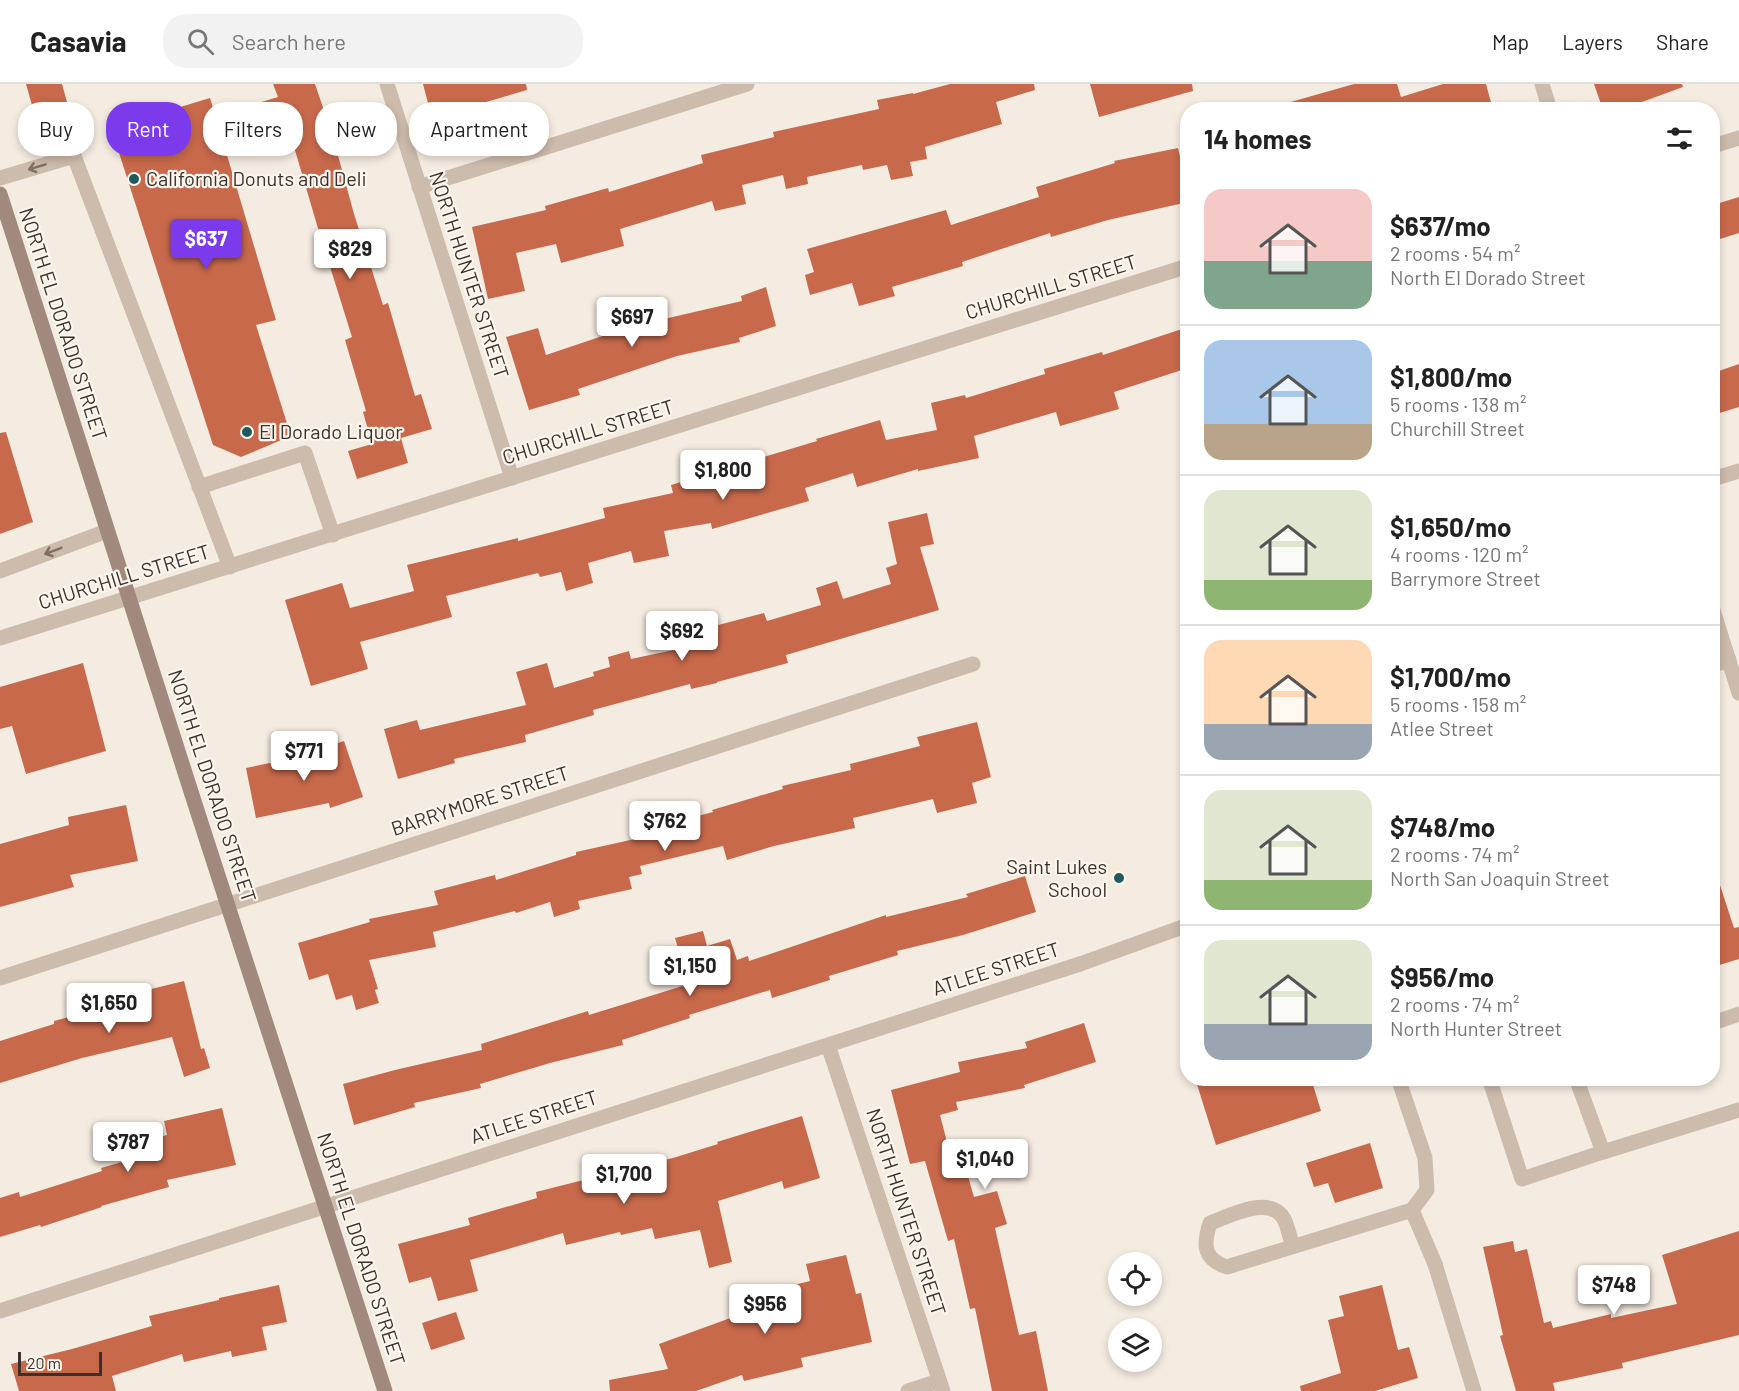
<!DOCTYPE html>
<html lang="en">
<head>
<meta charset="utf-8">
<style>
  :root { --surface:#fff; --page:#f2f2f2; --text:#222; --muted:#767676; --line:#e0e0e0; --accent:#7c3aed }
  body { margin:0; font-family:Barlow,sans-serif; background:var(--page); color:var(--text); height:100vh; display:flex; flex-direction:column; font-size:22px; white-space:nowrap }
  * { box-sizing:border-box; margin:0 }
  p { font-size:20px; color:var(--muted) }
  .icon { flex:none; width:33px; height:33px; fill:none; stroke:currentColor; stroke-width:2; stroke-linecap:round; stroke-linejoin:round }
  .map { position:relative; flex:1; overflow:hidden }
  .side { position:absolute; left:1180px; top:18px; width:540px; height:984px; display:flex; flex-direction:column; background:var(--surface); border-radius:24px; box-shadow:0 3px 9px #0003 }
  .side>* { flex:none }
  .guide { position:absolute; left:18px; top:18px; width:570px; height:54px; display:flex; gap:12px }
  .tools { position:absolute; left:1108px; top:1168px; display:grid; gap:12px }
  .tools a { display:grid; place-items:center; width:54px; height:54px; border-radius:50%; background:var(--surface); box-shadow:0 3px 9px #0003; font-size:30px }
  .scale { position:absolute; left:18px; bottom:15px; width:84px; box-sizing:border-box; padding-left:6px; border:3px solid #3b302b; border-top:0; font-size:16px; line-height:21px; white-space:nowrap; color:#3b302b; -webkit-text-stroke:4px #fbf5ee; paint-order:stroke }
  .price { position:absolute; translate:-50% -51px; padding:0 14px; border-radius:6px; background:#fff; color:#222; font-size:20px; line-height:39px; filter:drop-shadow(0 2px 3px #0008) }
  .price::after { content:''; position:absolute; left:50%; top:36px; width:18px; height:14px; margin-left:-9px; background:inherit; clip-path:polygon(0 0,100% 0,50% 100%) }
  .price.on { background:var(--accent); color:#fff }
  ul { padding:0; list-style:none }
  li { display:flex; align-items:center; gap:18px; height:150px; padding:0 24px }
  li+li { border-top:2px solid var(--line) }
  li span { display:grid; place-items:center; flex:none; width:168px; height:120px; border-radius:18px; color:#555 }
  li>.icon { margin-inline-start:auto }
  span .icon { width:72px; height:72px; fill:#fffc; stroke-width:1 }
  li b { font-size:26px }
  h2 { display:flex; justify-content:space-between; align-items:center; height:72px; padding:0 24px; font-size:26px }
  .pill { padding:0 21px; border-radius:24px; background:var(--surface); box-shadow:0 3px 9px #0003; font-size:21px; line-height:54px }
  .pill.on { background:var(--accent); color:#fff }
  header { display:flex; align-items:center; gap:36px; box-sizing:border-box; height:84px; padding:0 30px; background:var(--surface); border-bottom:2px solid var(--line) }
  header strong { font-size:28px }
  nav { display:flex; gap:33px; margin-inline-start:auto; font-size:21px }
  .search { width:420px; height:54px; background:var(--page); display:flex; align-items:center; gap:15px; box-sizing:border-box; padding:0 21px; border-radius:24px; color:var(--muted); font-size:22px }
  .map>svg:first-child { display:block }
</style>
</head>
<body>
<header>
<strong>Casavia</strong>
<div class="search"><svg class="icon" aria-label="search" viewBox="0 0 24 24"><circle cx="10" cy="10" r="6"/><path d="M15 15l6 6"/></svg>Search here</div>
<nav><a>Map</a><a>Layers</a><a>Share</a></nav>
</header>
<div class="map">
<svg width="1739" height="1307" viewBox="0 0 1739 1307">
  <rect width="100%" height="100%" fill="#f4ebe1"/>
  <!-- building -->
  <g fill="#c8694b">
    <path d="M26,0H62L70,29L37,39Z"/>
    <path d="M273,0H315L333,53L354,130L383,221L388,219L415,312L421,310L432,345L401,354L408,379L357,395L348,367L372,360L363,328L366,327L345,256L352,253L317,141L292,56L270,63L255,20L278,13Z"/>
    <path d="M423,0H526L527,6L432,34Z"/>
    <path d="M950,0H1034L1035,6L996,18L1002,40L925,63L927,75L910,78L913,92L891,96L887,81L863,86L862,81L807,93L808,100L786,105L783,91L742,101L746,120L715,127L712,117L620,145L624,162L561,179L556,160L516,169L525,207L488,215L472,143L546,126L545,122L608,104L609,108L703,79L701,71L774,53L773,48L879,25L877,16L913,9V10Z"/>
    <path d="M1090,0H1192L1193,7L1099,33Z"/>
    <path d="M1354,0H1397L1401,13L1443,0H1486L1493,26H1288L1287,19Z"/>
    <path d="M1594,0H1682L1683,3L1620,26H1603Z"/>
    <path d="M210,14L276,236L256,241L291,352L241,373L213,361L111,44Z"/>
    <path d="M1178,64L1188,107V118L1108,136L1051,153L1050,149L962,178L963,182L892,203L895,212L859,222L852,199L810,211L805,191L814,188L807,165L946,126L951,141L1039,113L1036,103L1115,79L1114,77Z"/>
    <path d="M1739,113V149L1720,155L1713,133V121Z"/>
    <path d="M766,203L776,242L739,254L740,258L677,272L578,305L580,311L529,326L506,253L538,244L546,271L650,236L651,238L742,217L741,212Z"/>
    <path d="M1188,243V284L1114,308L1119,325L1060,342L1056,328L974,352L979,374L918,387V385L857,403L853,389L805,404L809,417L712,445L711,439L664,447L669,472L634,479L631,467L588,479L593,499L566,507L561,488L540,493L538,489L446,512L452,533L360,558L368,585L311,602L285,516L342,499L350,524L414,507L407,481L518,454V457L605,434L603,424L673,409L671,401L817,357L816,355L880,336L886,356L937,346L931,319L965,311L966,314L1045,290L1044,285L1102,268L1103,271Z"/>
    <path d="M1739,280V323L1713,331V289Z"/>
    <path d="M6,348L33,438L0,450V349Z"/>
    <path d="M927,429L934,460L920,463L939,526L786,571L788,579L717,598V599L691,605L690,600L593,626L594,631L525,651L526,658L454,675L455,679L398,695L384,645L417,636L420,646L526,621L516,588L547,579L554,604L594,592L593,588L610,583L608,573L629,567L631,575L707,559L703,545L764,529L767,537L821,521L816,504L837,497L843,515L891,500L886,484L897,480L888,438Z"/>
    <path d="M83,579L106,667L26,690L12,642L0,645V603Z"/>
    <path d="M977,638L991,693L972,699L977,719L937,729L933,715L853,734L855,744L774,762L727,776L723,762L640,782L642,790L629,793L632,805L578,817L580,825L554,833L550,818L516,829L515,827L433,848L436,863L369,876L378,905L375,906L379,919L356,926L352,911L336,916L328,890L309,896L298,859L370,838L369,835L438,821L434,807L495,791L496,796L576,771V768L644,753L642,746L713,728L712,726L783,705L782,702L851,686L850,680L920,662L917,653Z"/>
    <path d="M344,657L363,713L330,724L329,719L256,734L246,684L313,670L312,668Z"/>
    <path d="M126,721L138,777L70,791L74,803L0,823V760L69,741L68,733Z"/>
    <path d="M1025,792L1036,828L963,851L897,867L898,871L829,892L830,896L772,914L770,906L689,931L690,934L622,956L623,961L550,979L480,1000L481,1004L414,1019L415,1023L354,1041L343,1000L395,986L482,966L481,960L588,927L589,931L689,900L675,854L703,847L707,862L730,855L737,876L748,872L749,877L886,831V833L968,813L966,810Z"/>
    <path d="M1718,795L1734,844L1739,843V875L1713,883V796Z"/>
    <path d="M184,897L201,965L204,964L210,984L184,993L172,953L82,974L0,999V957L54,940V937L140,914L139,908Z"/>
    <path d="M1084,939L1096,978L1024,1001L1025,1004L956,1018L958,1026L940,1031L956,1093L967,1089L974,1113L997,1107L1007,1140L995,1144L1019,1251L1036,1247L1048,1307H992L975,1224L970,1225L954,1155L948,1157L925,1077L910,1080L891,1006L960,988L958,978L1027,964L1025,958Z"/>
    <path d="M1195,994H1311L1321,1027L1216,1061Z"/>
    <path d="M222,1024L236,1081L167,1096L169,1103L101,1122L102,1123L41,1143L40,1141L0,1153V1114L19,1108L20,1113L102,1087L101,1084L122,1078L118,1064L167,1051L164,1037Z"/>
    <path d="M802,1032L820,1094L784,1105L782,1097L718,1117L732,1178L709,1184L700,1146L655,1155L652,1144L621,1151L620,1148L566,1161L563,1149L470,1176L478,1207L438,1217L431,1193L409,1199L398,1160L470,1141L468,1134L537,1114L536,1108L607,1090V1089L673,1074L718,1060L717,1058Z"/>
    <path d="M1370,1059L1383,1104L1335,1119L1328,1099L1314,1103L1306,1079Z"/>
    <path d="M1739,1147V1251L1622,1279L1623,1284L1553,1299L1555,1307H1516L1500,1252L1503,1251L1483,1163L1513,1157L1515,1168L1527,1165L1544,1239L1551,1237L1553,1244L1611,1230V1234L1677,1220L1662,1171Z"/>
    <path d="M846,1171L856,1210L861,1209L872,1258L801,1274L803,1283L744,1297L742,1291L696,1307H610L609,1296L668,1285L659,1260L747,1228L744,1213L810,1197L806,1180Z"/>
    <path d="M279,1201L287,1238L262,1243L267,1266L232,1273L231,1267L184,1278L182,1270L112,1292L116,1307H19L11,1280L72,1265L152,1242L149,1232L219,1216V1214Z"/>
    <path d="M1382,1201L1398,1266L1409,1263L1418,1294L1375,1307H1301L1300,1302L1341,1289L1328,1236L1344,1232L1339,1212Z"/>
    <path d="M456,1228L465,1255L431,1266L422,1239Z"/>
  </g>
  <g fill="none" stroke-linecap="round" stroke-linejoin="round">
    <!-- service -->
    <g stroke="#cdbbac" stroke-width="15">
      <path d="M0,94L74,72L230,483"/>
      <path d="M199,403L305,369L333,451"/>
      <path d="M0,487L107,447"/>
      <path d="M1713,581L1729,576"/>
      <path d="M1080,880L1188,841"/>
      <path d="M1713,939L1739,930"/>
      <path d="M1489,994L1522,1095L1603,1068L1739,1026"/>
      <path d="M1576,994L1603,1068"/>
      <path d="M1412,1126L1435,1180"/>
      <path d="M1293,1162C1290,1154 1288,1143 1284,1135C1270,1110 1230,1132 1210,1139C1203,1161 1203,1175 1227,1183L1412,1126L1427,1106L1425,1074L1398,994"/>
    </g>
    <!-- minor -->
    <g stroke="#cdbbac" stroke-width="15">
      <path d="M387,0L512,394"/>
      <path d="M1542,0L1550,26"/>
      <path d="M1713,62L1739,54"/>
      <path d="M419,103L747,0"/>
      <path d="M1713,395L1739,387"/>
      <path d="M1713,526L1739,609"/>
      <path d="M0,554L1188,182"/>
      <path d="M0,894L973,580"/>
      <path d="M828,961L943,1307"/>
      <path d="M1435,1180L1474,1307"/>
      <path d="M0,1227L1080,880"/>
      <path d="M908,1307L939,1297"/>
    </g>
    <!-- secondary -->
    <path stroke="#a18a7d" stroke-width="15" d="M0,110C126,510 256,908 385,1307"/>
  </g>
  <!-- one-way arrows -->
  <defs><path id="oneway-shaft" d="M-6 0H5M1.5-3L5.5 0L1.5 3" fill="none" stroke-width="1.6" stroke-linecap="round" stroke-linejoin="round" transform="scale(1.5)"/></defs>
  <g stroke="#7d6f65">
    <use href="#oneway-shaft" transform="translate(37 83) rotate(163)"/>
    <use href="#oneway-shaft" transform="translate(53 467) rotate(159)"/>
  </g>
  <!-- markers -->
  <g fill="#1f5a5e" stroke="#fbf5ee" stroke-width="2">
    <circle cx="134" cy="95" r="6"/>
    <circle cx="247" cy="348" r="6"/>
    <circle cx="1119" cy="794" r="6"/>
  </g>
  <g text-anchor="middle" stroke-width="4.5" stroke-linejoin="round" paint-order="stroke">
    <!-- poi labels -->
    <g font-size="20" fill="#3b302b" stroke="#fbf5ee" text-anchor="start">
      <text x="146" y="102">California Donuts and Deli</text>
      <text x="259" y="355">El Dorado Liquor</text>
      <text x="1107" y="790" text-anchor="end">Saint Lukes<tspan x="1107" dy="23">School</tspan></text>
    </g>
    <!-- street labels -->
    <g font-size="20" fill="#3b302b" stroke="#fbf5ee">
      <text transform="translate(469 191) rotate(72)" y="7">NORTH HUNTER STREET</text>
      <text transform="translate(1051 203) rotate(-17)" y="7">CHURCHILL STREET</text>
      <text transform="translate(63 240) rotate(72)" y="7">NORTH EL DORADO STREET</text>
      <text transform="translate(588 348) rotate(-17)" y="7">CHURCHILL STREET</text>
      <text transform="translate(124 493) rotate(-17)" y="7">CHURCHILL STREET</text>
      <text transform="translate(212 702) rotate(72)" y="7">NORTH EL DORADO STREET</text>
      <text transform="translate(480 717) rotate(-18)" y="7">BARRYMORE STREET</text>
      <text transform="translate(996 885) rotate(-18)" y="7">ATLEE STREET</text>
      <text transform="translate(534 1033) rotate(-18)" y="7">ATLEE STREET</text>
      <text transform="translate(906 1128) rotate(72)" y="7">NORTH HUNTER STREET</text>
      <text transform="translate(361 1165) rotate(72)" y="7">NORTH EL DORADO STREET</text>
    </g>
  </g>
</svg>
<div class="tools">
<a><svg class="icon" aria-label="locate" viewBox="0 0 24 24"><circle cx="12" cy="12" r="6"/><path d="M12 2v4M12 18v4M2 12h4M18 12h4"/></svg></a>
<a><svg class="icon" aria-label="layers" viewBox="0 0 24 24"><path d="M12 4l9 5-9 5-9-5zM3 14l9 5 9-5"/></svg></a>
</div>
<div class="scale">20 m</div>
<b class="price on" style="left:206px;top:186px">$637</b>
<b class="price" style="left:350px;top:196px">$829</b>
<b class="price" style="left:632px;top:264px">$697</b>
<b class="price" style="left:723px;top:417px">$1,800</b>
<b class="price" style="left:682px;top:578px">$692</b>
<b class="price" style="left:304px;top:698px">$771</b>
<b class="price" style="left:665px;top:768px">$762</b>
<b class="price" style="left:690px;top:913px">$1,150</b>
<b class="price" style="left:109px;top:950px">$1,650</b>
<b class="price" style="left:128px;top:1089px">$787</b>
<b class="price" style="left:985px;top:1106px">$1,040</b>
<b class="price" style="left:624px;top:1121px">$1,700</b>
<b class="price" style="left:1614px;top:1232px">$748</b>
<b class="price" style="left:765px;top:1251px">$956</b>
<div class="guide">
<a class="pill">Buy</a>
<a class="pill on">Rent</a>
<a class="pill">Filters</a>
<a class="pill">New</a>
<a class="pill">Apartment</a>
</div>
<section class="side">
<h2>14 homes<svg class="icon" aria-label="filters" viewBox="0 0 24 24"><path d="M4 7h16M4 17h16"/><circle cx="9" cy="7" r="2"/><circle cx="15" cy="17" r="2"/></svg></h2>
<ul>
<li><span style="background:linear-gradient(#f6c9c9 60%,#7fa58c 0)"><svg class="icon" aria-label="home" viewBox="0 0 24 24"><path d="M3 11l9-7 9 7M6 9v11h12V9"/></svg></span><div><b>$637/mo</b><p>2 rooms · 54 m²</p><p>North El Dorado Street</p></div></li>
<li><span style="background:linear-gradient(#a9c7e8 70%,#b9a48a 0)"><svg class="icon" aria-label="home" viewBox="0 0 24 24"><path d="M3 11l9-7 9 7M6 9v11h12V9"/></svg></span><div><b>$1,800/mo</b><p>5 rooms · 138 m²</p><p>Churchill Street</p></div></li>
<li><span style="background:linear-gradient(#dfe7d0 75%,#8fb573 0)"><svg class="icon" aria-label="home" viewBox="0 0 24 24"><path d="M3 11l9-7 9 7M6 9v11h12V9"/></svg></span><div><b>$1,650/mo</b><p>4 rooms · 120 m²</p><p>Barrymore Street</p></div></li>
<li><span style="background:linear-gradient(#ffd9b3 70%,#9aa5b1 0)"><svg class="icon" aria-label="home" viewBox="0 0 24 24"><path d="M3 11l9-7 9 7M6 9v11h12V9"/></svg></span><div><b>$1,700/mo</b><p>5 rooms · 158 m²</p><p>Atlee Street</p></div></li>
<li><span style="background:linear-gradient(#dfe7d0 75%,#8fb573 0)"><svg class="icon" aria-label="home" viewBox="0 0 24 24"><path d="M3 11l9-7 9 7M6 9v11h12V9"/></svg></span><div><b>$748/mo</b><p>2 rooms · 74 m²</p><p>North San Joaquin Street</p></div></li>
<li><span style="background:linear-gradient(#dfe7d0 70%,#9aa5b1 0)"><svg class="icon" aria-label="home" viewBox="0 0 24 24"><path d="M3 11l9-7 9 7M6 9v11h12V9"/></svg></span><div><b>$956/mo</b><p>2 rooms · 74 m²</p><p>North Hunter Street</p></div></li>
</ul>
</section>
</div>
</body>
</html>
